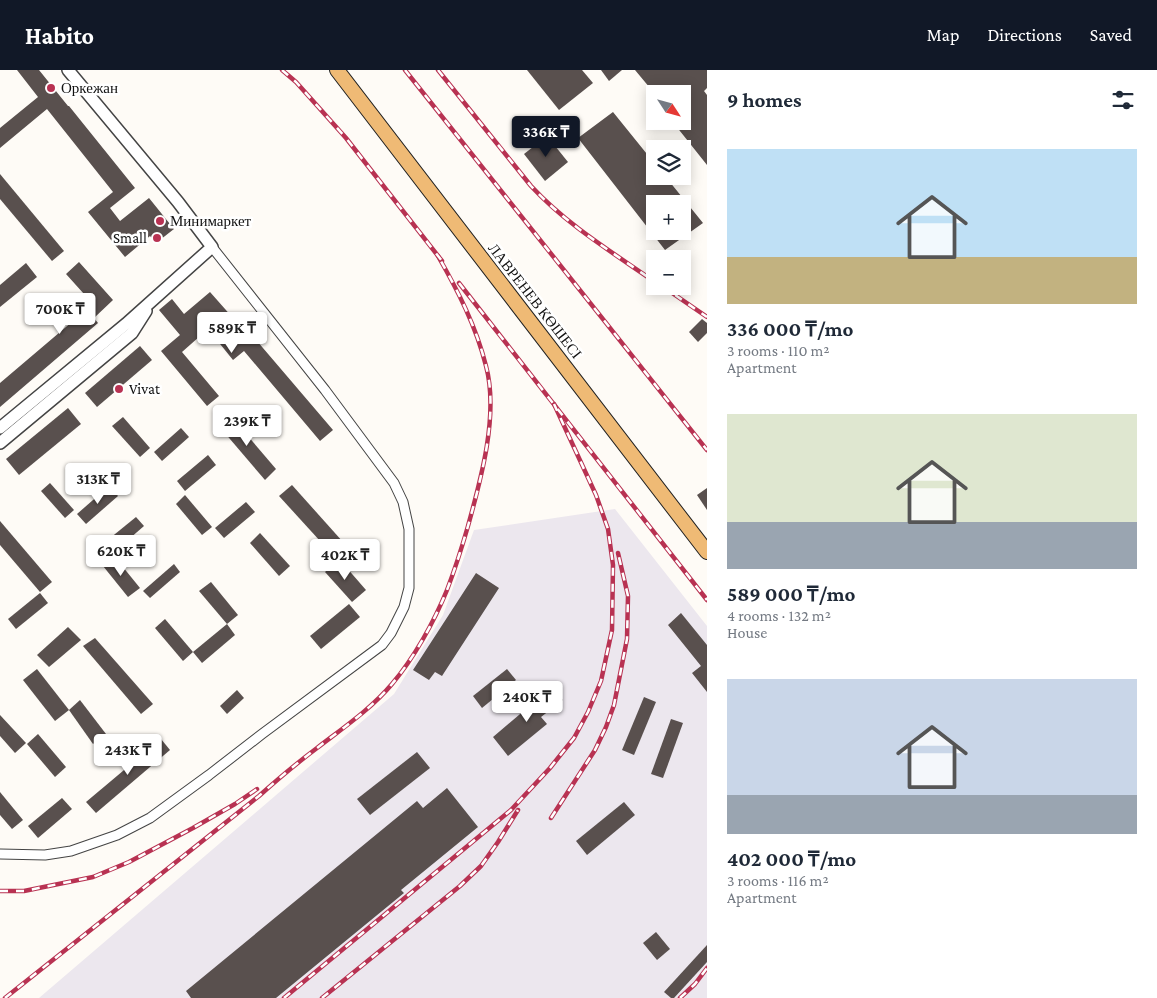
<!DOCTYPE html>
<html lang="en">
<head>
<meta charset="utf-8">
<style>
  :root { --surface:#fff; --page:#f2f2f3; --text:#1f2937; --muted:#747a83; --accent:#111827 }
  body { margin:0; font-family:"Crimson Pro",serif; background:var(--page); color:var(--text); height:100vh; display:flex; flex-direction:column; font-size:19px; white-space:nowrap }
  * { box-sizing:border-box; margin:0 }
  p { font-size:16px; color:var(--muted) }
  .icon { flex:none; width:28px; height:28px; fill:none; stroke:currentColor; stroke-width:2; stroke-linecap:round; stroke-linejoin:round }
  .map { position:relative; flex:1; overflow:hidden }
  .sheet { display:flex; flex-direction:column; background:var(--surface); width:450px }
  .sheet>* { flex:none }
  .needle { width:32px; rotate:126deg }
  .buttons { position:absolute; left:646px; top:15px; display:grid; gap:10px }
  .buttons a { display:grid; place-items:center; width:45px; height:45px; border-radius:0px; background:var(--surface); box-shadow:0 2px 12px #0003; font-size:25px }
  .price { position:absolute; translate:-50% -42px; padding:0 11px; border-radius:5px; background:#fff; color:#222; font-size:16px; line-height:32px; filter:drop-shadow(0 1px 2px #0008) }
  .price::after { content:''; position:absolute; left:50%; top:30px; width:15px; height:11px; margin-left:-8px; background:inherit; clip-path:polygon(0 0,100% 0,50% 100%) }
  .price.current { background:var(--accent); color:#fff }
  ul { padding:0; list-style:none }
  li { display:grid; align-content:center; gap:10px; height:265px; padding:0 20px }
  li span { display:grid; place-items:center; height:155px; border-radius:0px; color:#555 }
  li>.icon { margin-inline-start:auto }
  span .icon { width:90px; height:90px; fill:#fffc; stroke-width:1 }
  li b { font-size:21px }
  h2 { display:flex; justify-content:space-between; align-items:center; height:60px; padding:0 20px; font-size:21px }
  header { display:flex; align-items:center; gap:30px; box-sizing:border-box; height:70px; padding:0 25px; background:var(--accent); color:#fff }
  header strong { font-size:24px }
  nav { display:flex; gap:28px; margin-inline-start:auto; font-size:18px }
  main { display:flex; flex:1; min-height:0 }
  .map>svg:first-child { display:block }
</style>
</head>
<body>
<header>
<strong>Habito</strong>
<nav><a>Map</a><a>Directions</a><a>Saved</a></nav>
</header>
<main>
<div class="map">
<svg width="707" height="928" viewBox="0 0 707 928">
  <rect width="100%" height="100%" fill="#fefbf6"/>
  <!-- industrial -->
  <path fill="#ece7ee" d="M615,439L707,556V928H39L394,624L443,545L474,460Z"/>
  <!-- building -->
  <g fill="#59504e" fill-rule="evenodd">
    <path d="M17,0H39L68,36H69L135,118L110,138L120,151L149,128L174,159L156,173L150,166L125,187L88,142L113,122L47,39L0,78V58L38,27Z"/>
    <path d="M527,0H582L593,13L559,40Z"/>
    <path d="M601,0H622L609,11Z"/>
    <path d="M635,0H707V18L704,21L707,25V95L672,51H682V24H655Z"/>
    <path d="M613,42L655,94V106H665L703,153L665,180L578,68ZM655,134H682V161H655Z"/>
    <path d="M547,66L568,92L545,111L524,84Z"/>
    <path d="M0,104L64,181L52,191L0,129Z"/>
    <path d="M79,192L113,230L94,248L98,253L0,337V313L93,234L66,204Z"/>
    <path d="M26,193L37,207L0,237V215Z"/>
    <path d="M210,222L233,248L241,242L262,267L257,271L333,360L320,371L244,281L233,290L208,259L182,282L219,326L207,336L161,281L180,265L159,240L172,229L184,244Z"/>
    <path d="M702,249L707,253V263L698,272L689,262Z"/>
    <path d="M140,276L152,290L97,337L85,323Z"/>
    <path d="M68,338L81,354L19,405L6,389Z"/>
    <path d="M230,345L276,399L265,410L218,355Z"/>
    <path d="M123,347L150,378L140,387L112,356Z"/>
    <path d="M181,358L189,367L162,391L154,382Z"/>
    <path d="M208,385L216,395L185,421L177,411Z"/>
    <path d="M50,413L74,440L65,448L41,421Z"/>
    <path d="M292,415L343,472L331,483L279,426Z"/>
    <path d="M109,416L118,426L86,454L77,444Z"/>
    <path d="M707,418V440L697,425Z"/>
    <path d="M185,425L212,457L202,465L176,434Z"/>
    <path d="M246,432L255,442L224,468L215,458Z"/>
    <path d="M136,447L144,456L113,483L104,473Z"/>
    <path d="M0,451L52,512L40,522L0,475Z"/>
    <path d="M260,463L290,496L279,506L250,473Z"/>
    <path d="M114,486L140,518L128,527L103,496Z"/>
    <path d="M339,489L366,520L352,532L325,502Z"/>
    <path d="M174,494L180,502L150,528L143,521Z"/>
    <path d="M476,503L499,518L442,606L435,602L429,610L413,600Z"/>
    <path d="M211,512L238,545L227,554L199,521Z"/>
    <path d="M40,523L48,533L16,559L8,549Z"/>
    <path d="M349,534L360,547L321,579L310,566Z"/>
    <path d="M681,543L707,575V622L692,603L701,596L668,555Z"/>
    <path d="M165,549L193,582L183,591L155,558Z"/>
    <path d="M227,554L235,565L202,593L193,582Z"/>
    <path d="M68,557L81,570L49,597L37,585Z"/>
    <path d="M95,568L153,634L141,644L83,576Z"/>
    <path d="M37,599L69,640L55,651L23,610Z"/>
    <path d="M507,599L516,610L482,638L473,626Z"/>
    <path d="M552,617L563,630L541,647L547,654L508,686L493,667Z"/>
    <path d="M237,620L244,628L227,644L220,636Z"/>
    <path d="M644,627L656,632L634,685L622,680Z"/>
    <path d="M80,630L106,664L93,674L69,640Z"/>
    <path d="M0,645L26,673L15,683L0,666Z"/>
    <path d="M671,649L683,653L663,708L651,704Z"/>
    <path d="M38,664L66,697L55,707L27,674Z"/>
    <path d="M161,669L170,680L96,743L86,732Z"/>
    <path d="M417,682L430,698L370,745L357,729Z"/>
    <path d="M447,718L478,757L401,820L404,823L276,928H191L186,921L417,731L423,738Z"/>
    <path d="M0,722L23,750L12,759L0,745Z"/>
    <path d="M62,728L72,739L38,768L28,756Z"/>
    <path d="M624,732L635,745L587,785L576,771Z"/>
    <path d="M656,862L670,879L657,890L643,873Z"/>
    <path d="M707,875V892L674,928H671L664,922Z"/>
  </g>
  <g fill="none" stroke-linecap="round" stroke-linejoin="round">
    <defs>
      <path id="minor" d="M0,784L45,785L71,781L117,765L150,748L209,705L262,664L382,575L391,563L404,537L409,518V459L403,432L394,413L325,320L212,177"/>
      <g id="tertiary">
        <path d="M0,358L126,254L212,177L178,132L68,0"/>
        <path d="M0,373L132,263L146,241"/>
      </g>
      <path id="primary" d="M337,0L707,482"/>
    </defs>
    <!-- minor casing -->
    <use href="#minor" stroke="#444" stroke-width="11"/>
    <!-- tertiary casing -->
    <use href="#tertiary" stroke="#444" stroke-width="14"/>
    <!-- primary casing -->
    <use href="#primary" stroke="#222" stroke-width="16"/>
    <!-- minor -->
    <use href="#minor" stroke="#fff" stroke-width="9"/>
    <!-- tertiary -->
    <use href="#tertiary" stroke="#fff" stroke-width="11"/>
    <!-- primary -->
    <use href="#primary" stroke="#efba75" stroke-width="14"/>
    <defs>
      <g id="rail">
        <path d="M282,0L296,12L346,68L442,191"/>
        <path d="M405,0L707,380"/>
        <path d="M438,0L531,116C567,155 612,182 655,212"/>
        <path d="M459,213L707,530"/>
        <path d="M662,216L707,247"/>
        <path d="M551,748L595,680L606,657L614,635L627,569L628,526L618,483"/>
        <path d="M0,821H24L93,807L129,792L193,758L235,734L257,719"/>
        <path d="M5,928L259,726C278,709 297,693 317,678C343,658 371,639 392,614C414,588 434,552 447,520C455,499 462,477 468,456C481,409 499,344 486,296C476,256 458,221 438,186"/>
        <path d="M284,928L511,740L550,698L574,668L588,642L601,611L612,560L613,495L608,459L596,425L554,334"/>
        <path d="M322,928L460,816L481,796L498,772L518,740"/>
        <path d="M680,928L695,914L707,898"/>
      </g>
    </defs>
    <!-- rail casing -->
    <use href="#rail" stroke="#b83252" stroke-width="4.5"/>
    <!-- rail -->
    <use href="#rail" stroke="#fff" stroke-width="2.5" stroke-dasharray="8" stroke-linecap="butt"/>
  </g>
  <!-- markers -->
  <g fill="#b83252" stroke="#fff" stroke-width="2">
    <circle cx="51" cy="18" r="5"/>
    <circle cx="160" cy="151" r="5"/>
    <circle cx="157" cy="168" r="5"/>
    <circle cx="119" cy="319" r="5"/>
  </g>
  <g text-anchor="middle" stroke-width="5" stroke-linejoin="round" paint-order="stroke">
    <!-- poi labels -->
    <g font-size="15" fill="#111" stroke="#fff" text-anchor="start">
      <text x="61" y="23">Оркежан</text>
      <text x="170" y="156">Минимаркет</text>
      <text x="147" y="173" text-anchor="end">Small</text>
      <text x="129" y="324">Vivat</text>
    </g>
    <!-- street labels -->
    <g font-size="15" fill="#111" stroke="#fff">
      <text transform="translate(535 231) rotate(52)" y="5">ЛАВРЕНЕВ КӨШЕСІ</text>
    </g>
  </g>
</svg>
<div class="buttons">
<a><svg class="needle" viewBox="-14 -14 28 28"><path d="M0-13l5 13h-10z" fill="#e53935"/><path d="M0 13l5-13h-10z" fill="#747a83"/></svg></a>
<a><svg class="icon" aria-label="layers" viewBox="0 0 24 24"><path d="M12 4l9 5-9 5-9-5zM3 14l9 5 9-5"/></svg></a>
<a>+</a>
<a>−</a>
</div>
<b class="price current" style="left:546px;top:88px">336K ₸</b>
<b class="price" style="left:60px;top:265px">700K ₸</b>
<b class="price" style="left:232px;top:284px">589K ₸</b>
<b class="price" style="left:247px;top:377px">239K ₸</b>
<b class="price" style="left:98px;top:435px">313K ₸</b>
<b class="price" style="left:121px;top:507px">620K ₸</b>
<b class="price" style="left:345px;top:511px">402K ₸</b>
<b class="price" style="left:527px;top:653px">240K ₸</b>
<b class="price" style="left:128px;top:706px">243K ₸</b>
</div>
<section class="sheet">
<h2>9 homes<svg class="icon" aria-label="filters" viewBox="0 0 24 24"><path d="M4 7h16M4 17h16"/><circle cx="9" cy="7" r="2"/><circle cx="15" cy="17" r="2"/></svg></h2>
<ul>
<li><span style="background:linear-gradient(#bfe0f5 70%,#c2b280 0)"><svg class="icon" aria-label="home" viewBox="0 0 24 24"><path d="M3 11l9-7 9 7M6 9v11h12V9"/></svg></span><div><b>336 000 ₸/mo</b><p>3 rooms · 110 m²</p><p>Apartment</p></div></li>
<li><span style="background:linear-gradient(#dfe7d0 70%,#9aa5b1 0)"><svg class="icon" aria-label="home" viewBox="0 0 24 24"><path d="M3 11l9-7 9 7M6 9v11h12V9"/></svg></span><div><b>589 000 ₸/mo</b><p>4 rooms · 132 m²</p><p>House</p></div></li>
<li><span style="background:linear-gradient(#c9d6e8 75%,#9aa5b1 0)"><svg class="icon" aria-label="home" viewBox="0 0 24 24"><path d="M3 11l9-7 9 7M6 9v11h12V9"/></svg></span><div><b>402 000 ₸/mo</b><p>3 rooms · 116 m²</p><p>Apartment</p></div></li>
</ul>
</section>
</main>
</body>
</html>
